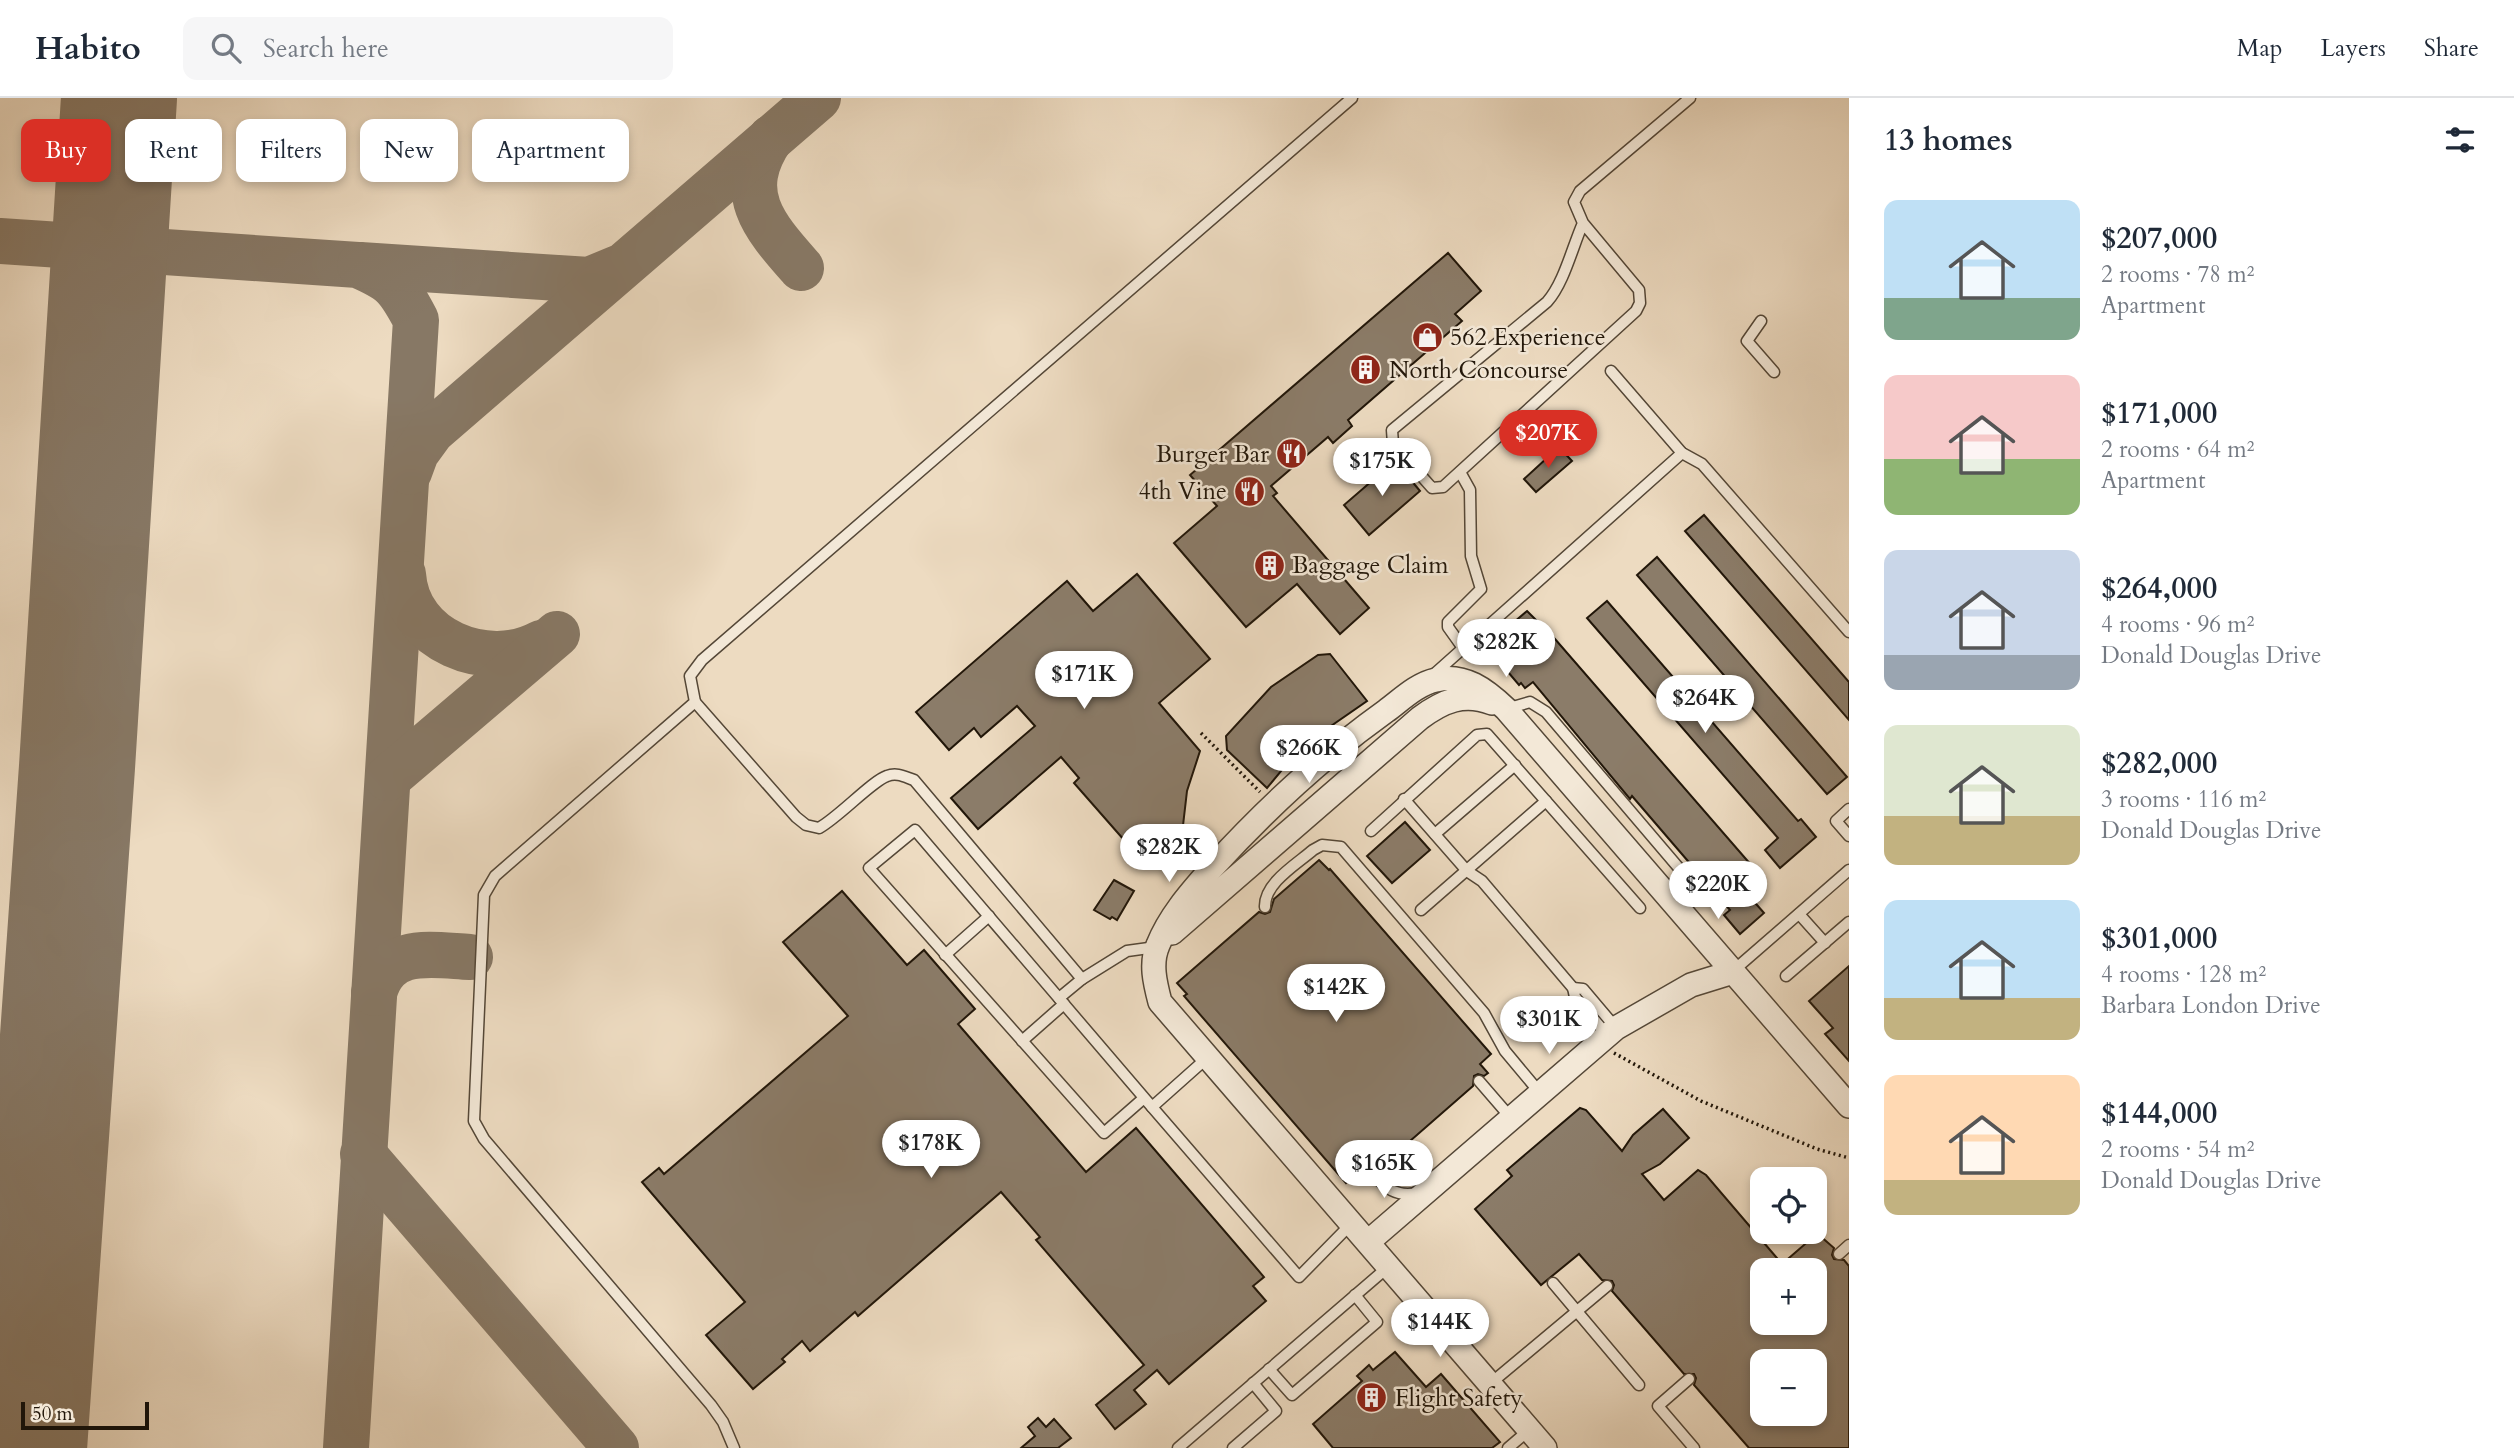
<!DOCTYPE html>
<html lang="en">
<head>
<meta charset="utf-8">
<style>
  :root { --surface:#fff; --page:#f6f6f7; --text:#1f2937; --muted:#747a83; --line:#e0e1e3; --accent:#d93025 }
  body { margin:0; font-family:Cardo,serif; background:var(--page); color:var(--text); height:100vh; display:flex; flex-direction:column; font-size:26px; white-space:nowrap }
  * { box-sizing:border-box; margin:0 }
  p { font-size:23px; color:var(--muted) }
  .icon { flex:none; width:38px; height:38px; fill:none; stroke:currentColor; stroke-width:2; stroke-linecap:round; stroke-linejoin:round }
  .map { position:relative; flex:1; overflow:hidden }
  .details { display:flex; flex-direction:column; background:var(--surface); width:665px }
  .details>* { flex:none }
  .banner { position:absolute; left:21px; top:21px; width:665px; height:63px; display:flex; gap:14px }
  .fabs { position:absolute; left:1750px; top:1069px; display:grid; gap:14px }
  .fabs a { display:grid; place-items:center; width:77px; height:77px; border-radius:14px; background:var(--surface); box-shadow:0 4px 10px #0003; font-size:35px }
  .scale { position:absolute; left:21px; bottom:18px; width:128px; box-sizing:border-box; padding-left:7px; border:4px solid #211609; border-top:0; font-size:19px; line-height:24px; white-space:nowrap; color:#211609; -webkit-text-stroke:5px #f3e8d7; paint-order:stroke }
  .price { position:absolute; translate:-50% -60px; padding:0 16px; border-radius:24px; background:#fff; color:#222; font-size:23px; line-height:46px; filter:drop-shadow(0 2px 4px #0008) }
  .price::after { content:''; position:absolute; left:50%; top:42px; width:21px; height:16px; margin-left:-10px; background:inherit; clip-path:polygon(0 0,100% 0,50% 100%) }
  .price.selected { background:var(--accent); color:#fff }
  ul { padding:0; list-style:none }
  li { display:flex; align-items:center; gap:21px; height:175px; padding:0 35px }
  li span { display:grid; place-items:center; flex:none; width:196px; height:140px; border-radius:14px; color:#555 }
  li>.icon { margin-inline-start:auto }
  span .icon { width:84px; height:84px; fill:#fffc; stroke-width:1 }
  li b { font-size:30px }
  h2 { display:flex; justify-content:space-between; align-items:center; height:84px; padding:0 35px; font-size:30px }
  .pill { padding:0 24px; border-radius:14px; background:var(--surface); box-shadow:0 4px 10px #0003; font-size:24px; line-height:63px }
  .pill.selected { background:var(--accent); color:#fff }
  header { display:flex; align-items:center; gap:42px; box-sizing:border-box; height:98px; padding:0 35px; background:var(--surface); border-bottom:2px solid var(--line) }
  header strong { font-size:33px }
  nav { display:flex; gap:38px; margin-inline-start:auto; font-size:24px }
  .search { width:490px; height:63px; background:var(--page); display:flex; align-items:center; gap:18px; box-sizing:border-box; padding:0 24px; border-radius:14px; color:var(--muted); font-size:26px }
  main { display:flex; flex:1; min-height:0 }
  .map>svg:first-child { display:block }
</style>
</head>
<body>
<header>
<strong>Habito</strong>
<div class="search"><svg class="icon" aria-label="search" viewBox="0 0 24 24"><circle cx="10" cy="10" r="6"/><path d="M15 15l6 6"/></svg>Search here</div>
<nav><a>Map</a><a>Layers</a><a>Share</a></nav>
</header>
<main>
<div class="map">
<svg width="1849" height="1350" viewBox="0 0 1849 1350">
  <rect width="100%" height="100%" fill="#eddbc1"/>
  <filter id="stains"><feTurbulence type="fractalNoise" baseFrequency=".00286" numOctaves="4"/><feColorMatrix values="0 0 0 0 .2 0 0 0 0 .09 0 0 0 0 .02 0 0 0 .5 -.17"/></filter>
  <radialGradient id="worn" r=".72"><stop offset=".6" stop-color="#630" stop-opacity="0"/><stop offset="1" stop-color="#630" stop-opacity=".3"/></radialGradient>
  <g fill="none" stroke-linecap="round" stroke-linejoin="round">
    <!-- taxiway -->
    <g stroke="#877865" stroke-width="46">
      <path d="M771,40C734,95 764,128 801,170"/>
      <path d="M0,143L358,167C393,182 398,188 416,222L346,1350"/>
      <path d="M360,167L589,182L618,170"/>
      <path d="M409,374L416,355L432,333L818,0"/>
      <path d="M403,476C407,543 487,574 541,545"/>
      <path d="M388,680L557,536"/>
      <path d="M374,895C388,847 430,857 470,859"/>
      <path d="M363,1056L616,1350"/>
    </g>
    <!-- runway -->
    <path stroke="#877865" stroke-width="116" d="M29,1350L77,669L119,0"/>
  </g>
  <!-- building -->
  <g fill="#8b7c69" stroke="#211609" stroke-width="2" fill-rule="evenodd">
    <path d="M1448,155L1481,193L1455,216L1462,223L1348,322L1352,328L1333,345L1328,339L1271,388L1277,395L1273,398L1369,510L1340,536L1297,486L1246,529L1174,445L1217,408L1190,377Z"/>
    <path d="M1559,349L1572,363L1536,394L1524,381Z"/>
    <path d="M1395,363L1420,393L1369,437L1344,407Z"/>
    <path d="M1704,417L1849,584V622L1685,433Z"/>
    <path d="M1657,459L1847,679L1827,696L1637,477Z"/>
    <path d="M1137,476L1210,561L1159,605L1200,653L1187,693L1182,736L1146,767L1074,685L1079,680L1061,659L978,731L951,700L1035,628L1017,608L981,639L974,630L949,652L916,614L1067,483L1093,513Z"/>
    <path d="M1607,503L1798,723L1801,721L1816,739L1780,770L1765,752L1778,740L1587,520Z"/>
    <path d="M1527,513L1555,541L1752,768L1736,783L1764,815L1740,836L1724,817L1730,812L1632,698L1630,701L1533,584L1525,590L1521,585L1519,587L1486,548Z"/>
    <path d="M1330,556L1367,603L1318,637L1291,661L1267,690L1227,652L1226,638L1271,589L1318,557Z"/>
    <path d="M1405,724L1430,752L1392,785L1367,758Z"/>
    <path d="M1319,762L1329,772L1330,771L1491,956L1480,966L1488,975L1484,978L1478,976L1474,978L1473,988L1378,1071L1369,1070L1365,1083L1358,1074L1346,1085L1184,898L1187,896L1177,885L1259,814L1265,816L1270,814L1274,801Z"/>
    <path d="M1114,782L1134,793L1117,822L1112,819L1110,821L1094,812Z"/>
    <path d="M842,793L907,867L924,852L975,911L958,926L1086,1074L1136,1030L1264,1179L1253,1188L1266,1203L1169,1286L1157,1272L1134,1292L1146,1306L1115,1331L1096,1307L1144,1267L1036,1142L1040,1139L1001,1094L858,1218L855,1214L810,1253L802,1243L782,1261L785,1264L753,1291L706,1237L745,1204L642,1084L659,1070L664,1076L848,918L783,844Z"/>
    <path d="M1849,868V963L1825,936L1833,930L1809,903Z"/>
    <path d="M1580,1010L1586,1012L1622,1053L1633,1037L1663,1011L1689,1040L1660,1066L1642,1076L1664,1102L1698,1072L1706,1077L1782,1166L1812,1140L1819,1137L1834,1150L1832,1157L1834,1161L1844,1162L1849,1168V1350H1749L1694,1287L1696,1280L1694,1276H1684L1612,1193L1614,1187L1612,1183L1602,1182L1579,1156L1541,1187L1475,1111L1512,1078L1507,1072ZM1762,1172H1815V1225H1762ZM1762,1264H1815V1316H1762Z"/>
    <path d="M1395,1254L1426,1289L1441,1276L1500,1344L1492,1350H1333L1313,1326L1362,1283L1357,1278L1369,1267L1373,1272Z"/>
    <path d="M1038,1320L1046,1329L1054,1321L1071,1340L1058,1350H1021L1035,1338L1028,1329Z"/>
  </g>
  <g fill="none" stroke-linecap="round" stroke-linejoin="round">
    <defs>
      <g id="service">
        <path d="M1583,125C1572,150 1564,185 1547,204L1392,332L1393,346L1432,390L1443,389L1636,213L1640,205L1639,192L1583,125L1574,104L1580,93L1690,0"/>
        <path d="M1761,223L1747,243L1774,274"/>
        <path d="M1611,273L1682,355L1702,366L1849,534"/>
        <path d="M1460,374L1470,392L1471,458L1481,491L1448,524V529L1463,550"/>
        <path d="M1432,578L1682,355"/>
        <path d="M695,604L796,719L806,727L819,730C839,719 872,683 887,678C897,674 905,679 914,682L1082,881L1127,853L1156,849"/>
        <path d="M1506,611L1530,604L1546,614L1695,789L1678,808"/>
        <path d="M1404,701L1467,773L1482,783L1573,890L1575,899L1607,937"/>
        <path d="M1849,711L1836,723L1849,738"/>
        <path d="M1371,733L1477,637L1487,636L1640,810"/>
        <path d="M1435,736L1515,667"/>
        <path d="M1265,809C1264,785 1297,766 1313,752L1322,747L1341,749L1484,915L1505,953L1540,995"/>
        <path d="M1421,812L1546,703"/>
        <path d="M1799,816L1825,845"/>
        <path d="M945,857L989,818"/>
        <path d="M1733,873L1849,772"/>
        <path d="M1786,878L1849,824"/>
        <path d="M1573,890L1583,891L1616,930"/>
        <path d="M1059,900L1082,881"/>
        <path d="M1022,943L1064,906"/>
        <path d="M1479,983L1511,1020"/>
        <path d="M1144,1000L1104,1035L869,770L915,732L1152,1009L1207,960"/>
        <path d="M1152,1009L1299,1179L1351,1126"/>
        <path d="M1373,1076C1385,1090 1396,1099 1417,1095"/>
        <path d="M1839,1156L1849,1147"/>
        <path d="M1553,1185L1639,1287"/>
        <path d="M1269,1271L1292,1297L1377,1224L1355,1197"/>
        <path d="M1689,1281L1658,1308L1694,1350"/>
        <path d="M1491,1285L1607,1188"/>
        <path d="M734,1350L723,1324L711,1307L484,1041L474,1023L484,797L495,778L695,604L690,578L702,562L1352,0"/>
        <path d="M1178,1350L1388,1169"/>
        <path d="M1233,1350L1276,1313L1253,1285"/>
        <path d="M1508,1350L1529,1332"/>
      </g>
      <g id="tertiary">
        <path d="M1172,835L1420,620C1443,603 1464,594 1492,605"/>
        <path d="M1368,1144L1616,930L1691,887L1733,874"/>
        <path d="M1545,1350L1160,904C1155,885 1150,865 1158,847C1170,817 1192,793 1213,769C1265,712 1323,658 1386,613C1401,602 1417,586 1436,582C1464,575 1486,592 1506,611L1849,1008"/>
      </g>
    </defs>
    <!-- service casing -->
    <use href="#service" stroke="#544737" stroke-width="13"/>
    <!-- tertiary casing -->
    <use href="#tertiary" stroke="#544737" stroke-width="26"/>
    <!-- path -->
    <g stroke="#211609" stroke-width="3.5" stroke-dasharray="2 3.5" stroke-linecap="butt">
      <path d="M1201,635L1260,694"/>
      <path d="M1614,955L1701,1003L1817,1051L1849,1060"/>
    </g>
    <!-- service -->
    <use href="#service" stroke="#f3e8d7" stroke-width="10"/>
    <!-- tertiary -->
    <use href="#tertiary" stroke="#f3e8d7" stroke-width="23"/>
  </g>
  <!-- icons -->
  <defs>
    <symbol id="shop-disc" viewBox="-11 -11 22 22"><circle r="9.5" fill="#8f2418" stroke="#f3e8d7"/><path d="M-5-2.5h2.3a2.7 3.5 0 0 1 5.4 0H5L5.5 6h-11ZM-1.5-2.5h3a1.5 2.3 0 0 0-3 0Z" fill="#fff"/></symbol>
    <symbol id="building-disc" viewBox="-11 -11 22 22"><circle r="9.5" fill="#8f2418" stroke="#f3e8d7"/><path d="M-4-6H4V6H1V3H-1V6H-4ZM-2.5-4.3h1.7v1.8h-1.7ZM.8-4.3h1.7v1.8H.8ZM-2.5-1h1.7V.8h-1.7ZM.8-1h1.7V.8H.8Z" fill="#fff"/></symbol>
    <symbol id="restaurant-disc" viewBox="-11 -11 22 22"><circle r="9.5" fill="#8f2418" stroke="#f3e8d7"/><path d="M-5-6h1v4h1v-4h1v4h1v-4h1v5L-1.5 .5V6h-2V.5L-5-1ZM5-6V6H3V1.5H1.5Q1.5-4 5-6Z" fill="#fff"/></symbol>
  </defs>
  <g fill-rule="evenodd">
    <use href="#shop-disc" x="1410" y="222" width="35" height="35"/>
    <use href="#building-disc" x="1348" y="254" width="35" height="35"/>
    <use href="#restaurant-disc" x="1274" y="338" width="35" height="35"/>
    <use href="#restaurant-disc" x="1232" y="376" width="35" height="35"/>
    <use href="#building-disc" x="1252" y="450" width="35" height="35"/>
    <use href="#building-disc" x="1354" y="1282" width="35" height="35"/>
  </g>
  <g text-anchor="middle" stroke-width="5" stroke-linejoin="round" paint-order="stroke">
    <!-- poi labels -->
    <g font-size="24" fill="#211609" stroke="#f3e8d7" text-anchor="start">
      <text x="1450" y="247">562 Experience</text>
      <text x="1389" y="280">North Concourse</text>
      <text x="1269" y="364" text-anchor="end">Burger Bar</text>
      <text x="1227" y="401" text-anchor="end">4th Vine</text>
      <text x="1292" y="475">Baggage Claim</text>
      <text x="1395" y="1308">Flight Safety</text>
    </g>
  </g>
  <rect width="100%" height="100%" filter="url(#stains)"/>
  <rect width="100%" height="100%" fill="url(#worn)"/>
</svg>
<div class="fabs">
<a><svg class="icon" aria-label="locate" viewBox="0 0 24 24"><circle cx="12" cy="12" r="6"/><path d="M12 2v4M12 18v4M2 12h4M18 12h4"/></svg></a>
<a>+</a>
<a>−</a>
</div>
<div class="scale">50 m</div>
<b class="price selected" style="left:1548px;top:372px">$207K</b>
<b class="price" style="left:1382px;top:400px">$175K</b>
<b class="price" style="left:1506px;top:581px">$282K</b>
<b class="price" style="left:1084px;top:613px">$171K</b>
<b class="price" style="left:1705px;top:637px">$264K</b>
<b class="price" style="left:1309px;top:687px">$266K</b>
<b class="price" style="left:1169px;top:786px">$282K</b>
<b class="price" style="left:1718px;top:823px">$220K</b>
<b class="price" style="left:1336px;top:926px">$142K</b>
<b class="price" style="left:1549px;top:958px">$301K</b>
<b class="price" style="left:931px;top:1082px">$178K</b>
<b class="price" style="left:1384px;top:1102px">$165K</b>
<b class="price" style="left:1440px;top:1261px">$144K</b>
<div class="banner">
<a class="pill selected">Buy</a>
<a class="pill">Rent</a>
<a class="pill">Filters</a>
<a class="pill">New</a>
<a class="pill">Apartment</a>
</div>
</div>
<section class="details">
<h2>13 homes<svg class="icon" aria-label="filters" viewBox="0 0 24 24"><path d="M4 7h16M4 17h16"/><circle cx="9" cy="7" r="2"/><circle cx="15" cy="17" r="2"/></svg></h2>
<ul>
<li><span style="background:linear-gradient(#bfe0f5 70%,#7fa58c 0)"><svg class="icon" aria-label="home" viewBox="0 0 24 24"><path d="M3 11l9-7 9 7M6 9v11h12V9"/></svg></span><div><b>$207,000</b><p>2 rooms · 78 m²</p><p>Apartment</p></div></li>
<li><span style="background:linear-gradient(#f6c9c9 60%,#8fb573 0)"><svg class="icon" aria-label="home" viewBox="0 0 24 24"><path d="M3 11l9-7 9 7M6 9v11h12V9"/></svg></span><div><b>$171,000</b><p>2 rooms · 64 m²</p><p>Apartment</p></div></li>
<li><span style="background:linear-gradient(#c9d6e8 75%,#9aa5b1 0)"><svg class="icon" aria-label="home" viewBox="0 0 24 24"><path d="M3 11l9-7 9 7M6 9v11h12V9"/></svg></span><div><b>$264,000</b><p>4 rooms · 96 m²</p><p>Donald Douglas Drive</p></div></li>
<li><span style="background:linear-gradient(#dfe7d0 65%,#c2b280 0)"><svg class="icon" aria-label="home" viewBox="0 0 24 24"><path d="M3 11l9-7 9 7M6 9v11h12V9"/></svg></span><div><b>$282,000</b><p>3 rooms · 116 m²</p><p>Donald Douglas Drive</p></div></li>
<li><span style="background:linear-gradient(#bfe0f5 70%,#c2b280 0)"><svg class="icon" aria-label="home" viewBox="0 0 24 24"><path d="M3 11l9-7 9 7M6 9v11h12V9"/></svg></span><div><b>$301,000</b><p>4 rooms · 128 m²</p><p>Barbara London Drive</p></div></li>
<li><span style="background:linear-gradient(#ffd9b3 75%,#c2b280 0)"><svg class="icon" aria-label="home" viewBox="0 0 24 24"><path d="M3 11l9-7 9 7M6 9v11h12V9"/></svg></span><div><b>$144,000</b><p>2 rooms · 54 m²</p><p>Donald Douglas Drive</p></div></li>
</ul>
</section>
</main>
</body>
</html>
